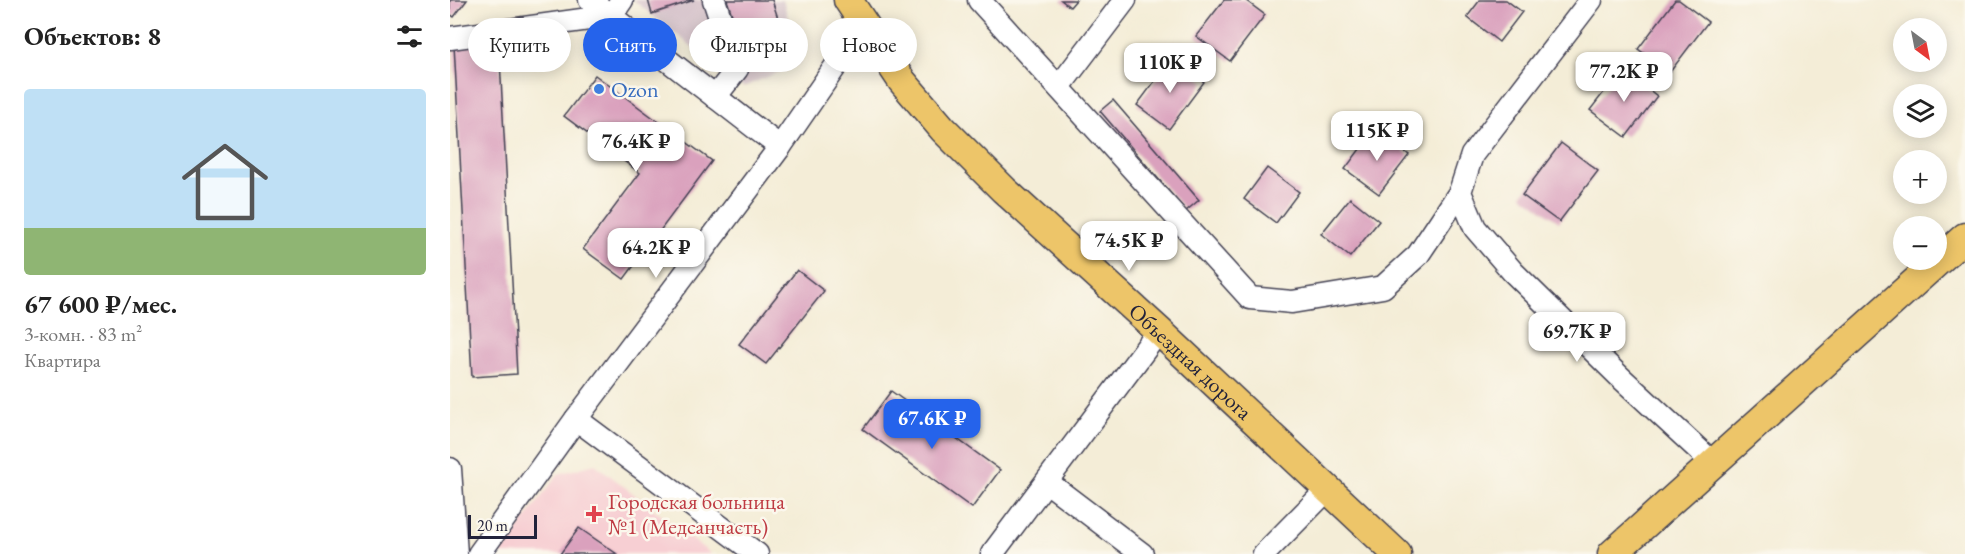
<!DOCTYPE html>
<html lang="ru">
<head>
<meta charset="utf-8">
<style>
  :root { --surface:#fff; --page:#f2f2f2; --text:#222; --muted:#767676; --accent:#2563eb }
  body { margin:0; font-family:"EB Garamond",serif; background:var(--page); color:var(--text); height:100vh; display:flex; flex-direction:column; font-size:22px; white-space:nowrap }
  * { box-sizing:border-box; margin:0 }
  p { font-size:20px; color:var(--muted) }
  .icon { flex:none; width:33px; height:33px; fill:none; stroke:currentColor; stroke-width:2; stroke-linecap:round; stroke-linejoin:round }
  .map { position:relative; flex:1; overflow:hidden }
  .details { display:flex; flex-direction:column; background:var(--surface); width:450px }
  .details>* { flex:none }
  .banner { position:absolute; left:18px; top:18px; width:570px; height:54px; display:flex; gap:12px }
  .needle { width:39px; rotate:148deg }
  .tools { position:absolute; left:1443px; top:18px; display:grid; gap:12px }
  .tools a { display:grid; place-items:center; width:54px; height:54px; border-radius:50%; background:var(--surface); box-shadow:0 3px 15px #0003; font-size:30px }
  .scale { position:absolute; left:18px; bottom:15px; width:69px; box-sizing:border-box; padding-left:6px; border:3px solid #22223b; border-top:0; font-size:16px; line-height:21px; white-space:nowrap; color:#22223b; -webkit-text-stroke:4px #fbf7ec; paint-order:stroke }
  .price { position:absolute; translate:-50% -51px; padding:0 14px; border-radius:12px; background:#fff; color:#222; font-size:20px; line-height:39px; filter:drop-shadow(0 2px 3px #0008) }
  .price::after { content:''; position:absolute; left:50%; top:36px; width:18px; height:14px; margin-left:-9px; background:inherit; clip-path:polygon(0 0,100% 0,50% 100%) }
  .price.current { background:var(--accent); color:#fff }
  ul { padding:0; list-style:none }
  li { display:grid; align-content:center; gap:12px; height:318px; padding:0 24px }
  li span { display:grid; place-items:center; height:186px; border-radius:6px; color:#555 }
  li>.icon { margin-inline-start:auto }
  span .icon { width:108px; height:108px; fill:#fffc; stroke-width:1 }
  li b { font-size:26px }
  h2 { display:flex; justify-content:space-between; align-items:center; height:72px; padding:0 24px; font-size:26px }
  .tag { padding:0 21px; border-radius:27px; background:var(--surface); box-shadow:0 3px 15px #0003; font-size:21px; line-height:54px }
  .tag.current { background:var(--accent); color:#fff }
  main { display:flex; flex:1; min-height:0 }
  .map>svg:first-child { display:block }
</style>
</head>
<body>
<main>
<section class="details">
<h2>Объектов: 8<svg class="icon" aria-label="filters" viewBox="0 0 24 24"><path d="M4 7h16M4 17h16"/><circle cx="9" cy="7" r="2"/><circle cx="15" cy="17" r="2"/></svg></h2>
<ul>
<li><span style="background:linear-gradient(#bfe0f5 75%,#8fb573 0)"><svg class="icon" aria-label="home" viewBox="0 0 24 24"><path d="M3 11l9-7 9 7M6 9v11h12V9"/></svg></span><div><b>67 600 ₽/мес.</b><p>3-комн. · 83 m²</p><p>Квартира</p></div></li>
</ul>
</section>
<div class="map">
<svg width="1515" height="554" viewBox="0 0 1515 554">
  <rect width="100%" height="100%" fill="#fbf7ec"/>
  <filter id="ink" filterUnits="userSpaceOnUse"><feTurbulence type="fractalNoise" baseFrequency=".0167" numOctaves="2"/><feDisplacementMap in="SourceGraphic" scale="12" xChannelSelector="R" yChannelSelector="G"/><feConvolveMatrix kernelMatrix="1 2 1 2 8 2 1 2 1" color-interpolation-filters="sRGB"/></filter>
  <filter id="wash" filterUnits="userSpaceOnUse"><feTurbulence type="fractalNoise" baseFrequency=".008" numOctaves="4" result="noise"/><feDisplacementMap in="SourceGraphic" scale="24" xChannelSelector="R" yChannelSelector="G"/><feGaussianBlur stdDeviation="1.35" result="paint"/><feColorMatrix in="noise" values="0 0 0 0 0 0 0 0 0 0 0 0 0 0 0 0 0 1.4 0 .05"/><feComposite in="paint" operator="in"/></filter>
  <g filter="url(#wash)">
    <rect width="100%" height="100%" fill="#f4edd7"/>
    <!-- built -->
    <path fill="#f7cfd3" d="M145,464L261,554H50L108,474Z"/>
    <!-- industrial -->
    <path fill="#d2bdc7" d="M183,0H333L351,63L293,87Z"/>
    <g id="blocks">
      <!-- building -->
      <g fill="#daa1bd">
        <path d="M0,0H17L4,17L0,14Z"/>
        <path d="M198,0H244L202,14Z"/>
        <path d="M277,0H322L339,52L299,66Z"/>
        <path d="M611,0H626L620,7Z"/>
        <path d="M774,0H795L815,15L780,61L746,36Z"/>
        <path d="M1030,0H1056L1072,12L1049,42L1017,17Z"/>
        <path d="M1225,0H1229L1258,22L1220,72L1188,49Z"/>
        <path d="M49,42L67,374L22,377L4,45Z"/>
        <path d="M722,58L754,82L719,129L687,105Z"/>
        <path d="M1172,69L1207,96L1176,137L1140,110Z"/>
        <path d="M145,75L262,161L174,279L133,249L190,173L114,116Z"/>
        <path d="M663,100L749,200L736,211L650,111Z"/>
        <path d="M925,129L959,155L929,194L895,169Z"/>
        <path d="M1111,143L1148,171L1109,222L1072,195Z"/>
        <path d="M817,168L849,192L826,223L794,199Z"/>
        <path d="M900,198L929,221L900,257L871,234Z"/>
        <path d="M347,270L374,291L316,364L289,344Z"/>
        <path d="M441,391L550,470L522,508L413,429Z"/>
        <path d="M129,528L167,554H110Z"/>
      </g>
    </g>
  </g>
  <g filter="url(#ink)">
    <use href="#blocks" fill-opacity="0" stroke="#424052" stroke-width="1.5"/>
    <g fill="none" stroke-linecap="round" stroke-linejoin="round">
      <defs>
        <g id="minor">
          <path d="M140,0L330,147"/>
          <path d="M264,0L287,69L265,97"/>
          <path d="M529,0L800,298L842,302L933,287L968,255L1010,192"/>
          <path d="M1141,0L1022,155L1010,192L1025,228L1063,272L1169,376L1263,463"/>
          <path d="M0,38L161,16L172,0"/>
          <path d="M609,87L675,0"/>
          <path d="M126,419L307,554"/>
          <path d="M0,469L6,554"/>
          <path d="M597,482L692,554"/>
          <path d="M29,554L126,419L330,147L414,25"/>
          <path d="M542,554L709,331"/>
          <path d="M814,554L878,489"/>
        </g>
        <g id="major">
          <path id="s1" d="M398,0L452,81L493,129L554,190L709,331L947,554"/>
          <path d="M1162,554L1515,237"/>
        </g>
      </defs>
      <!-- minor casing -->
      <use href="#minor" stroke="#424052" stroke-width="25"/>
      <!-- major casing -->
      <use href="#major" stroke="#424052" stroke-width="31"/>
      <!-- minor -->
      <use href="#minor" stroke="#fff" stroke-width="22"/>
      <!-- major -->
      <use href="#major" stroke="#edc569" stroke-width="28"/>
    </g>
  </g>
  <!-- markers -->
  <circle fill="#3f7fe0" stroke="#fbf7ec" stroke-width="2" cx="149" cy="89" r="6"/>
  <path fill="#e0444e" stroke="#fbf7ec" stroke-width="2" d="M141 505h6v6h6v6h-6v6h-6v-6h-6v-6h6z"/>
  <g text-anchor="middle" stroke-width="5" stroke-linejoin="round" paint-order="stroke">
    <!-- shop labels -->
    <g font-size="22" fill="#366cbe" stroke="#fbf7ec" text-anchor="start">
      <text x="161" y="97">Ozon</text>
    </g>
    <!-- street labels -->
    <g font-size="22" fill="#22223b" stroke="#fbf7ec">
      <text dy="8" stroke="none"><textPath href="#s1" startOffset="500">Объездная дорога</textPath></text>
    </g>
    <!-- health labels -->
    <g font-size="22" fill="#be3a42" stroke="#fbf7ec" text-anchor="start">
      <text x="158" y="509">Городская больница<tspan x="158" dy="25">№1 (Медсанчасть)</tspan></text>
    </g>
  </g>
</svg>
<div class="tools">
<a><svg class="needle" viewBox="-14 -14 28 28"><path d="M0-13l5 13h-10z" fill="#e53935"/><path d="M0 13l5-13h-10z" fill="#767676"/></svg></a>
<a><svg class="icon" aria-label="layers" viewBox="0 0 24 24"><path d="M12 4l9 5-9 5-9-5zM3 14l9 5 9-5"/></svg></a>
<a>+</a>
<a>−</a>
</div>
<div class="scale">20 m</div>
<b class="price" style="left:720px;top:94px">110K ₽</b>
<b class="price" style="left:1174px;top:103px">77.2K ₽</b>
<b class="price" style="left:927px;top:162px">115K ₽</b>
<b class="price" style="left:186px;top:173px">76.4K ₽</b>
<b class="price" style="left:679px;top:272px">74.5K ₽</b>
<b class="price" style="left:206px;top:279px">64.2K ₽</b>
<b class="price" style="left:1127px;top:363px">69.7K ₽</b>
<b class="price current" style="left:482px;top:450px">67.6K ₽</b>
<div class="banner">
<a class="tag">Купить</a>
<a class="tag current">Снять</a>
<a class="tag">Фильтры</a>
<a class="tag">Новое</a>
</div>
</div>
</main>
</body>
</html>
